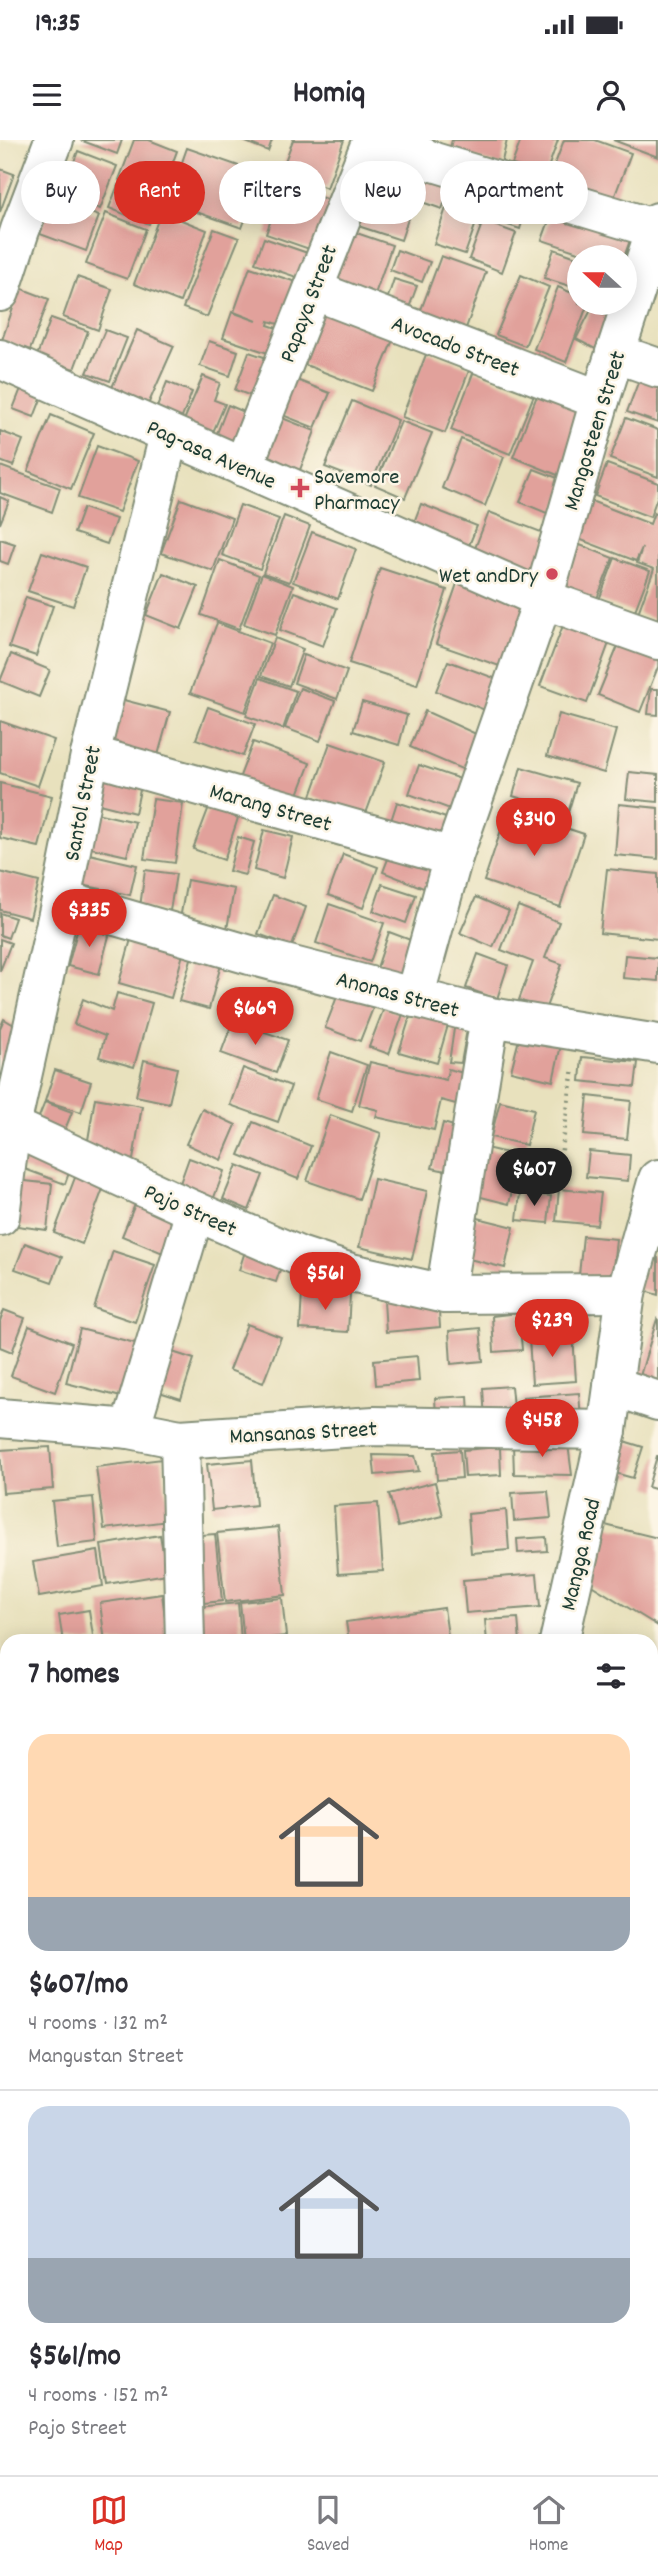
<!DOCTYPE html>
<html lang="en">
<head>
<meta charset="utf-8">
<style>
  :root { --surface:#fff; --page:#f2f2f3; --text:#2b2b33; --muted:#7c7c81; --line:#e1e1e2; --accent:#d93025 }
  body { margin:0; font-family:Dekko,sans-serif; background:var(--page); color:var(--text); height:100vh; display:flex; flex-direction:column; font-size:26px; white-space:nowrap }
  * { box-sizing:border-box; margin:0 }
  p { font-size:23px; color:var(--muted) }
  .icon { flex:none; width:38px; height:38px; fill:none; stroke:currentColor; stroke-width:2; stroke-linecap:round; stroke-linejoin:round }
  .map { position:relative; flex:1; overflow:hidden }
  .drawer { position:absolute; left:0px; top:1494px; width:658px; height:842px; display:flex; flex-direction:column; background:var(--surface); border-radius:21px 21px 0 0; box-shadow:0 4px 18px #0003 }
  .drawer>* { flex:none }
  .guide { position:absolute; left:21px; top:21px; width:616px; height:63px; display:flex; gap:14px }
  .needle { width:46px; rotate:291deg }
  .fabs { position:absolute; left:567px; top:105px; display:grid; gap:14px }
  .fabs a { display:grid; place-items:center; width:70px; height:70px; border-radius:50%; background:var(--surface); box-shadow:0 4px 18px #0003; font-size:35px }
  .price { position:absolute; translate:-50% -60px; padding:0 16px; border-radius:24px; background:var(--accent); color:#fff; font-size:23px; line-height:46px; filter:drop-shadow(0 2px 4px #0008) }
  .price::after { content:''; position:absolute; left:50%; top:42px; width:21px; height:16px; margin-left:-10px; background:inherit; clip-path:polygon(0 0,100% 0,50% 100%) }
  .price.on { background:#222; color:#fff }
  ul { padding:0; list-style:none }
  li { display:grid; align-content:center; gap:14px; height:371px; padding:0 28px }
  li+li { border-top:2px solid var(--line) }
  li span { display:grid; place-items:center; height:217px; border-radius:21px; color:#555 }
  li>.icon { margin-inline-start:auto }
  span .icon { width:126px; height:126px; fill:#fffc; stroke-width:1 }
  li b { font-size:30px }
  h2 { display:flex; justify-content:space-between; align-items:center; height:84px; padding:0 28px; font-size:30px }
  .tag { padding:0 24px; border-radius:32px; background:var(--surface); box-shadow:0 4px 18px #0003; font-size:24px; line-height:63px }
  .tag.on { background:var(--accent); color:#fff }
  .status { display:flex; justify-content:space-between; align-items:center; height:49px; padding:0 35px; background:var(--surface); direction:ltr }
  .status svg { height:19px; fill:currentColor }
  header { display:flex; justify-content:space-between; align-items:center; height:91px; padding:0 28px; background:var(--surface); font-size:32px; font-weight:700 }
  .dock { display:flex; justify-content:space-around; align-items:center; height:98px; border-top:2px solid var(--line); background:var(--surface); font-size:19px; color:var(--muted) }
  .dock a { display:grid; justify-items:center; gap:4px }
  .dock .on { color:var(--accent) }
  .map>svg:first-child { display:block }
</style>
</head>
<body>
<div class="status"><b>19:35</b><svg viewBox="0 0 49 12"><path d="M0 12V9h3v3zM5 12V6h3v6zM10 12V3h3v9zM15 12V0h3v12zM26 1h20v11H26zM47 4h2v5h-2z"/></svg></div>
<header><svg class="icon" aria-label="menu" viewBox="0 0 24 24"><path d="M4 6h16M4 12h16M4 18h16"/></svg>Homiq<svg class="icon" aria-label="person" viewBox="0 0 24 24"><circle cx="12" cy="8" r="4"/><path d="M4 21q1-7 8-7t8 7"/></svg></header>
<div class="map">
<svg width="658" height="2335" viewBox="0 0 658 2335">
  <rect width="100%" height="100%" fill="#fcf5e5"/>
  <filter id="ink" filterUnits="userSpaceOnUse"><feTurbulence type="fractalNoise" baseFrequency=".0143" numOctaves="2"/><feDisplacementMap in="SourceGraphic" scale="14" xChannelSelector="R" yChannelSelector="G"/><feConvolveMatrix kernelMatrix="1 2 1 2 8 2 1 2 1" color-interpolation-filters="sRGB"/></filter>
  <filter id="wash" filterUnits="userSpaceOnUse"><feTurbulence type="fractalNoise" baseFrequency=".00686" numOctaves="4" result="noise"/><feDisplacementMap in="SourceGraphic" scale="28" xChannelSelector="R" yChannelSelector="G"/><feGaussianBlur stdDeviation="1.57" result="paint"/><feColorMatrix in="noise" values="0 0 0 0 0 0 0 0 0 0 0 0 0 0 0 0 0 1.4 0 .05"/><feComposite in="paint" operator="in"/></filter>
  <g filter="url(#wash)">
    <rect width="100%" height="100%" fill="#e8e1bd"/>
    <g id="blocks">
      <!-- building -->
      <g fill="#e1a19b">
        <path d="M80,0H122L117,14Z"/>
        <path d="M134,0H149L177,11L160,56L119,40Z"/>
        <path d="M241,0H272L268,11Z"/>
        <path d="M293,0H344L327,48L281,32Z"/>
        <path d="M452,0H507L501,25L449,11Z"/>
        <path d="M521,0H558L544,39L511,27Z"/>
        <path d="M564,0H595L631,13L612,63L549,40Z"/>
        <path d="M613,0H658V17Z"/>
        <path d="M187,8L262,34L242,88L168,62Z"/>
        <path d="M78,11L117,26L100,69L62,54Z"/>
        <path d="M370,20L422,37L401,100L349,83Z"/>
        <path d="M0,29L14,34L0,72Z"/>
        <path d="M427,34L452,43L442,69L419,61Z"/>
        <path d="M455,41L487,52L465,114L434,104Z"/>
        <path d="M118,45L158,61L149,84L109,68Z"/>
        <path d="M283,45L332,61L315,111L266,94Z"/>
        <path d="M495,51L528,62L520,89L487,78Z"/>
        <path d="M53,59L99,76L86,111L40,94Z"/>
        <path d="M556,62L634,89L624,117H593L542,100Z"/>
        <path d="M161,72L207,90L180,162L134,144Z"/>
        <path d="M106,73L146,89L127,139L86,124Z"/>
        <path d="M483,81L516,93L502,132L469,119Z"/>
        <path d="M342,88L392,105L373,160L326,142Z"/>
        <path d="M214,89L239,98L207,177L183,168Z"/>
        <path d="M264,98L319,117L311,142L255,123Z"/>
        <path d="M554,109L579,118V149L544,138Z"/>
        <path d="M397,110L430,122L422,142L390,130Z"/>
        <path d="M441,116L486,132L461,202L415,186Z"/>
        <path d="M250,127L308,146L294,189L269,181L268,185L292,193L283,218L223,198L232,172L257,181L234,172Z"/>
        <path d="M521,135L549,147L525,206L496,195Z"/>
        <path d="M77,137L112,149L98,190L63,177Z"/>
        <path d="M394,139L417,146L406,176L384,169Z"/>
        <path d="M558,147L579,156V163H588L566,222L534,209Z"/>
        <path d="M20,148L49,159L30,210L2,200Z"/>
        <path d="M321,165L395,195L372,251L298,222Z"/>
        <path d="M592,168L621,183L605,214L576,199Z"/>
        <path d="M51,178L88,191L74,229L37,216Z"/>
        <path d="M105,190L127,198L110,241L87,233Z"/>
        <path d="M137,190L174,206L147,267L110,252Z"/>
        <path d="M209,201L238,211L230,236L200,226Z"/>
        <path d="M249,212L279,222L265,261L235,250Z"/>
        <path d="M427,212L470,228L445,293L402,277Z"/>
        <path d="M644,227L658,232V283L627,272Z"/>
        <path d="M474,231L534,255L510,314L451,290Z"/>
        <path d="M284,235L330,253L315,288L270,270Z"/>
        <path d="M203,236L220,243L214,260L225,264L211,297L182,285Z"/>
        <path d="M167,242L192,252L181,280L156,270Z"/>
        <path d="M22,246L43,254L34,277L13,269Z"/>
        <path d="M540,248L585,267L570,340L513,317Z"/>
        <path d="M352,261L398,280L371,345L325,327Z"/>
        <path d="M228,265L261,279L246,314L214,301Z"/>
        <path d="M267,272L315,291L296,340L247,321Z"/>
        <path d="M51,275L94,293L71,349L28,331Z"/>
        <path d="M626,278L658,290V337L610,319Z"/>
        <path d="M401,281L432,293L405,358L375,345Z"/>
        <path d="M0,291L23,300L13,326L0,321Z"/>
        <path d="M461,299L504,317L485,366L442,348Z"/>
        <path d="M97,306L138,321L119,372L78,358Z"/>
        <path d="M607,324L658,343V355L650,377L595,356Z"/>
        <path d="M0,326L60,348L52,372L0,353Z"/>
        <path d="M534,329L568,342L554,376L520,362Z"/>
        <path d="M0,357L9,361L0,384Z"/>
        <path d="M181,359L232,378L213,431L161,413Z"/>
        <path d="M591,361L650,384L654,373L658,375V481L638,473L654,429L637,423L642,408L636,421L576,398Z"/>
        <path d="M421,364L477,386L465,415L410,393Z"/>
        <path d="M240,365L279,379L260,429L222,415Z"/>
        <path d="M83,368L116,379L107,404L74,393Z"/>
        <path d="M489,372L549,395L533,435L474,411Z"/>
        <path d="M284,376L310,386L289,442L263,433Z"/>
        <path d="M312,392L356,409L338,459L293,442Z"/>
        <path d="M0,399L15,404L8,424L0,421Z"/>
        <path d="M580,405L613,418L596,461L563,448Z"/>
        <path d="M42,412L86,427L73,466L28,451Z"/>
        <path d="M615,418L650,431L634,473L599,460Z"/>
        <path d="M220,420L259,435L239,489L201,475Z"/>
        <path d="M380,428L447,450L417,545L349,523Z"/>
        <path d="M163,433L198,447L181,489L146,475Z"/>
        <path d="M262,434L293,446L275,495L244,484Z"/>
        <path d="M459,438L533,464L511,530L436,504Z"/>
        <path d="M294,452L337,468L323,506L280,490Z"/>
        <path d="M26,457L53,466L36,516L9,507Z"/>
        <path d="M567,475L613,492L587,563L540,546Z"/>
        <path d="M217,483L270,503L245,572L190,553Z"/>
        <path d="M622,496L658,511V527L640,572L598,555Z"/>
        <path d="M275,498L303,509L289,546L261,536Z"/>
        <path d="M11,514L50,530L39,557L0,541Z"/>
        <path d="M304,515L347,531L337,559L294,543Z"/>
        <path d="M448,521L497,539L485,570L436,551Z"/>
        <path d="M260,538L296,551L283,589L246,576Z"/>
        <path d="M300,548L335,561L320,601L285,588Z"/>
        <path d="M651,549H658V575L648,574Z"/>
        <path d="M112,557L170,572L155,626L97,610Z"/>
        <path d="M362,562L407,575L399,605L353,591Z"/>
        <path d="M208,567L255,584L243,616L196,599Z"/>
        <path d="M425,571L485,598L471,633L410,607Z"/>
        <path d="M559,574L616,590L604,633L547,616Z"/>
        <path d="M0,581L54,600L38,646L0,633Z"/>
        <path d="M253,602L310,623L294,665L237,644Z"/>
        <path d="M330,603L385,622L365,676L311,656Z"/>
        <path d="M419,625L472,643L461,673L409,654Z"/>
        <path d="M521,627L577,643L568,673L513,656Z"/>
        <path d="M106,632L142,641L135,673L99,664Z"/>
        <path d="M629,632L658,635V662L626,659Z"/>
        <path d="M0,643L52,656L39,707L0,698Z"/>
        <path d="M153,659L183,663L175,723L144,719Z"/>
        <path d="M397,662L452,680L444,708L388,690Z"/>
        <path d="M619,664L658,668V719L615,715Z"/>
        <path d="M209,667L238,678L224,720L193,709Z"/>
        <path d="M508,669L584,694L560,767L484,741Z"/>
        <path d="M96,673L135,682L127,716L87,707Z"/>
        <path d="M264,690L293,697L283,738L254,730Z"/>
        <path d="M238,697L254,702L245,735L229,731Z"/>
        <path d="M393,706L442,724L431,751L383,732Z"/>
        <path d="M85,713L137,725L130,755L77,744Z"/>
        <path d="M343,714L378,727L363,768L328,755Z"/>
        <path d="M607,729L658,734V799L600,793Z"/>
        <path d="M145,730L176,734L170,771L140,767Z"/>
        <path d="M0,732L39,742L30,778L0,770Z"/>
        <path d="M187,740L234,749L227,789L180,779Z"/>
        <path d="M382,744L416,755L406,783L373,771Z"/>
        <path d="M273,755L306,767L292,806L258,794Z"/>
        <path d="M476,757L509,771L493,807L460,793Z"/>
        <path d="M329,764L384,783L370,822L316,803Z"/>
        <path d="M518,766L559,782L545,818L562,824L545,870L519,860L533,822L501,810Z"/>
        <path d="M0,773L15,778L8,798L0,795Z"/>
        <path d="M79,784L110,792L99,834L68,826Z"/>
        <path d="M389,792L416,802L402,844L375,834Z"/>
        <path d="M0,799L11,803L0,831Z"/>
        <path d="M131,799L183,814L171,858L119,843Z"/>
        <path d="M193,812L222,821L209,869L179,861Z"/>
        <path d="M478,814L508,825L497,859L466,848Z"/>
        <path d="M625,815L658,818V841L623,838Z"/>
        <path d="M340,849L375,863L360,901L325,888Z"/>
        <path d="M117,853L152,863L134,927L99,917L105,896L74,884L83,859L112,871Z"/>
        <path d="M414,864L451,875L437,923L399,912Z"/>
        <path d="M384,868L403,874L389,914L369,907Z"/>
        <path d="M4,879L19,888L13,940L0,935V888Z"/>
        <path d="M233,881L288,900L276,933L221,913Z"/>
        <path d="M455,882L468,884L461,923L449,922Z"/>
        <path d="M520,895L561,905L553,941L511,931Z"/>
        <path d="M331,912L367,925L352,971L316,959Z"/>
        <path d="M582,917L638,922L635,947L580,941Z"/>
        <path d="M144,920L177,928L169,963L136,956Z"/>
        <path d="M370,922L446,940L448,929L475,936L467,967L441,960L434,990L376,977L378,970L359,965Z"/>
        <path d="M243,928L291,946L278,982L230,965Z"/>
        <path d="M55,930L91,942L81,972L45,961Z"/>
        <path d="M588,956L631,961L627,999L584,995Z"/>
        <path d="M95,958L142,966L133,1020L86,1012Z"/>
        <path d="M500,961L534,969L526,1005L491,997Z"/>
        <path d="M45,962L72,972L62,997L35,987Z"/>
        <path d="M202,969L236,985L221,1020L186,1004Z"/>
        <path d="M330,975L381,993L359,1059L307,1041Z"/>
        <path d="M253,982L311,1006L298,1039L239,1015Z"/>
        <path d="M443,983L461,988L451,1032L432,1028Z"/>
        <path d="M473,1005L520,1016L509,1064L477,1056Z"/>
        <path d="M25,1010L71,1027L65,1044L19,1027Z"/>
        <path d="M589,1011L630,1015L628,1041L586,1037Z"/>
        <path d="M189,1018L224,1031L213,1060L179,1046Z"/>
        <path d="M237,1025L263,1035L249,1070L223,1059Z"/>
        <path d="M76,1035L104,1046L82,1104L54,1093Z"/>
        <path d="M374,1039L427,1051L412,1119L359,1107Z"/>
        <path d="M16,1040L52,1044L47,1090L10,1085Z"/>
        <path d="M559,1049L601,1053L597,1085L556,1081Z"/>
        <path d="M140,1052L188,1072L170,1116L122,1096Z"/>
        <path d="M520,1053L551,1056L548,1083L517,1080Z"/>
        <path d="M466,1075L514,1087L505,1128L457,1116Z"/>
        <path d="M583,1096L616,1099L612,1138L579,1135Z"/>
        <path d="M248,1102L285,1115L276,1142L239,1130Z"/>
        <path d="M25,1103L62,1117L52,1142L15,1129Z"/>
        <path d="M113,1111L155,1125L135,1182L94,1168Z"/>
        <path d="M649,1115L658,1118V1155L638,1149Z"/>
        <path d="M302,1152L350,1154L348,1192L300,1189Z"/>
        <path d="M438,1157L440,1187L386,1192L384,1161Z"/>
        <path d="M4,1170L25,1178L12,1212L0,1207V1181Z"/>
        <path d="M519,1173L522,1210L494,1212L492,1176Z"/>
        <path d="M657,1179L658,1180V1252L637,1246Z"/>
        <path d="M247,1184L281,1197L263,1243L229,1230Z"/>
        <path d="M29,1186L72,1203L55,1252L11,1236Z"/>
        <path d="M480,1188L483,1221L451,1224L449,1191Z"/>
        <path d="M80,1189L139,1204L125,1258L66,1243Z"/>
        <path d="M573,1195L576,1241L532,1244L529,1198Z"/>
        <path d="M163,1209L194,1219L181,1259L150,1249Z"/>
        <path d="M417,1216L419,1241L376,1245L374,1220Z"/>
        <path d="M511,1246L514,1278L485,1280L483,1248Z"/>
        <path d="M579,1253L581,1279L525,1283L523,1257Z"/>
        <path d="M468,1256L469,1275L436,1277L435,1258Z"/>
        <path d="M614,1298L643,1307L633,1338L604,1330Z"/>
        <path d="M513,1304H568L572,1335L514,1334Z"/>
        <path d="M50,1307L53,1349L3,1353L0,1310Z"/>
        <path d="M500,1307L501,1335L465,1337L463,1310Z"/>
        <path d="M460,1310L462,1338L437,1340L435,1312Z"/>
        <path d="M373,1315L415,1316L419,1331L375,1335Z"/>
        <path d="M657,1316H658V1350L648,1347Z"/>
        <path d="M162,1319L169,1381L104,1389L96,1327Z"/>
        <path d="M252,1320L256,1365L212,1370L207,1324Z"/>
        <path d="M435,1342L443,1376L398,1387L389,1354Z"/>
        <path d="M548,1351L551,1378L514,1381L512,1353Z"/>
        <path d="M93,1357L97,1402L57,1407L52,1361Z"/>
        <path d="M378,1363L383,1431L338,1434L334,1366Z"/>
        <path d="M506,1370L509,1410L471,1413L468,1374Z"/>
        <path d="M593,1382L658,1398V1486L580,1438Z"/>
        <path d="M278,1387L285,1455L225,1462L217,1393Z"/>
        <path d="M215,1394L222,1461L195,1464L188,1396Z"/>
        <path d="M160,1395L167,1434L107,1444L101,1405Z"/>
        <path d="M546,1397L547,1411L518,1413L517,1399Z"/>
        <path d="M98,1411L103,1446L39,1457L33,1422Z"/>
        <path d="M537,1434L540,1467L466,1473L463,1440Z"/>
        <path d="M162,1454L168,1502H105L100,1463Z"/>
        <path d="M282,1458L286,1496L244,1501L240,1462Z"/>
        <path d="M238,1463L241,1500L202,1502L198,1467Z"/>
        <path d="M444,1468L449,1502H349L346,1482Z"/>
        <path d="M89,1470L94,1502H63L59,1475Z"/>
        <path d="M518,1478L520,1502H487L485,1480Z"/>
        <path d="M651,1514L658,1516V1567L651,1565Z"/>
        <path d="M651,1608L658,1609V1674H651Z"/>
        <rect x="0" y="1768" width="7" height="61"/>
        <rect x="651" y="1894" width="7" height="47"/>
        <path d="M0,1970H7V2012L0,2013Z"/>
        <path d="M652,1987H658V2012H653Z"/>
        <rect x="651" y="2161" width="7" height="59"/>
        <rect x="651" y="2237" width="7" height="41"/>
        <path d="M0,2242L7,2261V2271L0,2274Z"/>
        <path d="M7,2276V2318L0,2321V2279Z"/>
        <path d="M9,2329H95L86,2335H13Z"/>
        <path d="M120,2329H163L167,2335H112Z"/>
        <path d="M264,2329H280L283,2335H253Z"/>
        <path d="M300,2329H336L337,2335H302Z"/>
        <rect x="345" y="2329" width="41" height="6"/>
        <path d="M459,2329H585V2334L459,2335Z"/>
      </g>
    </g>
  </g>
  <g filter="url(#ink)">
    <use href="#blocks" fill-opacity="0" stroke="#848f78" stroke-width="2"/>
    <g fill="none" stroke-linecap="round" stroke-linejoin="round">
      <defs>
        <g id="minor">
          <path d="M383,0L434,22L656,89"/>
          <path d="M313,150L600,260"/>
          <path d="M0,152L20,90L54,0"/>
          <path d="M615,213L658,228"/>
          <path d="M0,219L543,459L658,500"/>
          <path d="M243,327L372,0"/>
          <path d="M90,615L453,717"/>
          <path d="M61,760L250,815L490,877L658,904"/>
          <path d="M414,858L453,717L543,459L600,260L658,82"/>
          <path d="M11,986L195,1071L299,1116L351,1133L445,1154L626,1153"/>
          <path d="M0,1076L11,986L61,760L90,615L169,295"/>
          <path d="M445,1154L490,877"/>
          <path d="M613,1246L658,1261"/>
          <path d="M0,1278L130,1289L180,1299L374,1286L607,1290"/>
          <path d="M130,1289L195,1071"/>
          <path d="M180,1299L185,1502"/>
          <path d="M559,1502L607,1290L626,1153L658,1039"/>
          <path d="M651,1574L658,1575"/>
          <path d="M0,1607L7,1606"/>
          <path d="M651,1859L658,1860"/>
          <path d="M651,2063H658"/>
          <path d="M0,2079L7,2089"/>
          <path d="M182,2329L186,2335"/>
          <path d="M455,2329V2335"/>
        </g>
      </defs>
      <!-- minor casing -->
      <use href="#minor" stroke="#848f78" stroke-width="42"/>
      <!-- path -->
      <g stroke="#848f78" stroke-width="4.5" stroke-dasharray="2 5" stroke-linecap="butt">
        <path d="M558,1038L573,928"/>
        <path d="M651,1717L658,1718"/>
        <path d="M0,1875L7,1874"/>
      </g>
      <!-- minor -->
      <use href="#minor" stroke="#fff" stroke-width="38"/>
    </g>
  </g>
  <!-- markers -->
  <g fill="#d1495b" stroke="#fcf5e5" stroke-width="2.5">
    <path d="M296.5 337.5h7v7h7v7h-7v7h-7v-7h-7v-7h7z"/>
    <circle cx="552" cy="434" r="7"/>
  </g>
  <g text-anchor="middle" stroke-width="5" stroke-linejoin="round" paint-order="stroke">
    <!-- street labels -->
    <g font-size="23" fill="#1f3d34" stroke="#fcf5e5">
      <text transform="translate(307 163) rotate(-69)" y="8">Papaya Street</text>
      <text transform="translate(456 205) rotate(21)" y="8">Avocado Street</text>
      <text transform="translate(593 290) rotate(-73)" y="8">Mangosteen Street</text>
      <text transform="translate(212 313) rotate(24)" y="8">Pag-asa Avenue</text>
      <text transform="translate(81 663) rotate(-79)" y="8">Santol Street</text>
      <text transform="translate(271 666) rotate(16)" y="8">Marang Street</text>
      <text transform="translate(398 853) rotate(15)" y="8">Anonas Street</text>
      <text transform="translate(191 1069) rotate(24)" y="8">Pajo Street</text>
      <text transform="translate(303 1291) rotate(-3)" y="8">Mansanas Street</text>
      <text transform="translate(579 1414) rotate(-77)" y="8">Mangga Road</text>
    </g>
    <!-- poi labels -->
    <g font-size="23" fill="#1f3d34" stroke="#fcf5e5" text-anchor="start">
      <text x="314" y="343">Savemore<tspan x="314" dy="26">Pharmacy</tspan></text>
      <text x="538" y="442" text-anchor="end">Wet andDry</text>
    </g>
  </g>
</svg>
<div class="fabs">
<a><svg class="needle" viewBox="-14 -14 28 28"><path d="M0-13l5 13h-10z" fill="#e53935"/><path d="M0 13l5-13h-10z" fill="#7c7c81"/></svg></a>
</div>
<b class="price" style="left:534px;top:718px">$340</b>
<b class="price" style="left:89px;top:809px">$335</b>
<b class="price" style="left:255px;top:907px">$669</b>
<b class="price on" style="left:534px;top:1068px">$607</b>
<b class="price" style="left:325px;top:1172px">$561</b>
<b class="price" style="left:552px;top:1219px">$239</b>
<b class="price" style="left:542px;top:1319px">$458</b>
<div class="guide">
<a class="tag">Buy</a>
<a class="tag on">Rent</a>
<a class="tag">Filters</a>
<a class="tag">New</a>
<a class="tag">Apartment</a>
</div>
<section class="drawer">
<h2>7 homes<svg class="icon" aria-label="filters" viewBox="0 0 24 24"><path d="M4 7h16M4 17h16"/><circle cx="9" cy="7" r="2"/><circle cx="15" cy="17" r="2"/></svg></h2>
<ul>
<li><span style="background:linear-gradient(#ffd9b3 75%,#9aa5b1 0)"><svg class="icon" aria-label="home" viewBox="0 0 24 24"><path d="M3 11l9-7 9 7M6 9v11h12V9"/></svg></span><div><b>$607/mo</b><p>4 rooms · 132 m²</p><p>Mangustan Street</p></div></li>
<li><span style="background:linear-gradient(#c9d6e8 70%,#9aa5b1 0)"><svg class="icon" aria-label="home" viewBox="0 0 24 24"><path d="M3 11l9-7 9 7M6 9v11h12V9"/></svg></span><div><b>$561/mo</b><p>4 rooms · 152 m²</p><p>Pajo Street</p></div></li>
</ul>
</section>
</div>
<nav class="dock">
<a class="on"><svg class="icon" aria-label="map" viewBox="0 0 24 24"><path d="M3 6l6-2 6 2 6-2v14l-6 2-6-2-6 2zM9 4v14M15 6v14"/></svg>Map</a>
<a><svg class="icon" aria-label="saved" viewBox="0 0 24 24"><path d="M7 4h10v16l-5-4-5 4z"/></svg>Saved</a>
<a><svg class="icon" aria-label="home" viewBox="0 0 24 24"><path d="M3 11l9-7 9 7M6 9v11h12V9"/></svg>Home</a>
</nav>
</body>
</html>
